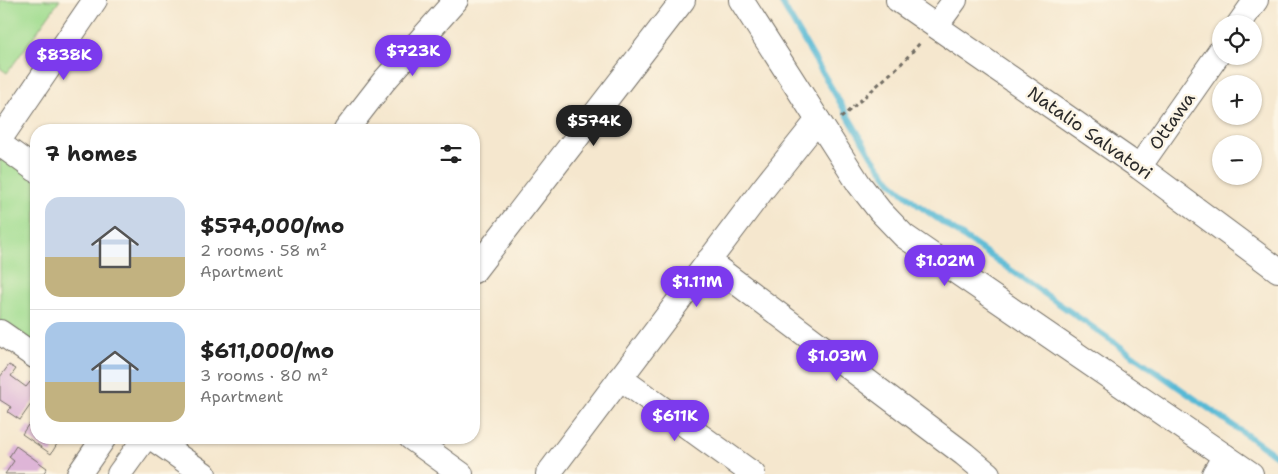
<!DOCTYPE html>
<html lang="en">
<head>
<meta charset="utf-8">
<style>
  :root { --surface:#fff; --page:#f6f6f6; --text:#222; --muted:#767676; --line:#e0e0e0; --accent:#7c3aed }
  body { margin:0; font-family:"Shantell Sans",sans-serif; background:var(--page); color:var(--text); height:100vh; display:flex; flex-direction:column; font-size:19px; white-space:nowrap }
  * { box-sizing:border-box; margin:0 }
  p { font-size:16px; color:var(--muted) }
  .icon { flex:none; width:28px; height:28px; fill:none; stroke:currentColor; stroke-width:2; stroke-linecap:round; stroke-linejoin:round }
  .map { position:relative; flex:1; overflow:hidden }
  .drawer { position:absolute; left:30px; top:124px; width:450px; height:320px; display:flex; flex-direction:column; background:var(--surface); border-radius:20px; box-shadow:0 1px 4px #0004 }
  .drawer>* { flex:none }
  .controls { position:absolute; left:1212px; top:15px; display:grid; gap:10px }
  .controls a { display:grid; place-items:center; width:50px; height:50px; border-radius:50%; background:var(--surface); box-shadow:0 1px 4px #0004; font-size:25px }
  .price { position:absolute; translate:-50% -42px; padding:0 11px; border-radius:18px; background:var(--accent); color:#fff; font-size:16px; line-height:32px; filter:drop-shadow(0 1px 2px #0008) }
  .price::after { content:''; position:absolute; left:50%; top:30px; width:15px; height:11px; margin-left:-8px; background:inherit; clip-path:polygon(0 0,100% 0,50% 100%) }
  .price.current { background:#222; color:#fff }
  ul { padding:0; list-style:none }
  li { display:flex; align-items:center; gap:15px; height:125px; padding:0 15px }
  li+li { border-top:1px solid var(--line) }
  li span { display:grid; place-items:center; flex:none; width:140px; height:100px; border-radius:15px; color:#555 }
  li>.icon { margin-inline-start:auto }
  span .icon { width:60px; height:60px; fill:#fffc; stroke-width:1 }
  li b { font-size:21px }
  h2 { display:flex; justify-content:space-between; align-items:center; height:60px; padding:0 15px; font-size:21px }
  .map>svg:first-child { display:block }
</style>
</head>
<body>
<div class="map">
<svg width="1278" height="474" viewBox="0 0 1278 474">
  <rect width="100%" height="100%" fill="#fcf5e5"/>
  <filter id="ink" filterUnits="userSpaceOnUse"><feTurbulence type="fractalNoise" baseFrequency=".02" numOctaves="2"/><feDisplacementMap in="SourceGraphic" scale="10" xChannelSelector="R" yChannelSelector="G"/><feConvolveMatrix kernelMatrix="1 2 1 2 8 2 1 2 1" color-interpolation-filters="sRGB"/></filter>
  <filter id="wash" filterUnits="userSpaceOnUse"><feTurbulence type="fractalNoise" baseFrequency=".0096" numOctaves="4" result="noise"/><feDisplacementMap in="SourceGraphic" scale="20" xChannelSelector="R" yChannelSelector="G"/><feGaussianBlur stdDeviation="1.12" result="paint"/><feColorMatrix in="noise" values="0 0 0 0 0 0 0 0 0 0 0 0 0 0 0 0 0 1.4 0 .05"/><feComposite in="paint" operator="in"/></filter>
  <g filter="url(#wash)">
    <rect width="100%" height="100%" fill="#f5e7ce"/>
    <!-- green -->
    <g fill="#a2dd91" stroke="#66845e">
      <path d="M0,0H60L7,73L0,68Z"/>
      <path d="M0,144L36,170V357L0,332Z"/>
    </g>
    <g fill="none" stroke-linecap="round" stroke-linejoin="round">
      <!-- stream -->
      <path stroke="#56b9d5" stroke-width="6" d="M780,0L872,157L891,182L918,205L1278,457"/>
    </g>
    <g id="blocks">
      <!-- building -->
      <g fill="#deb5d7">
        <path d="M9,365L16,369L11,376L26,387L30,382L36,386V397L20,420L8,412L11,407L0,400V377Z"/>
        <path d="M36,424V438H57L54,442L57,444L51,454L22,434L28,425L33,428Z"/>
        <path d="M16,446L47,468L43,474H5L14,461L9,457Z"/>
      </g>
    </g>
  </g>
  <g filter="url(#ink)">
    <use href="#blocks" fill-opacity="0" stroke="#726d64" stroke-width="1"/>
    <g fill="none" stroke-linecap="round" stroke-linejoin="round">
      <defs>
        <g id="minor">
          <path d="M741,0L859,184L880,211L904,236L1251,474"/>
          <path d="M898,0L1139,167L1278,270"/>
          <path d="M1239,24L1256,0"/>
          <path d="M936,26L955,0"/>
          <path d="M346,130L384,81L456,0"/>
          <path d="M0,139L95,0"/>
          <path d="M0,144L36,170"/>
          <path d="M1139,167L1221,50"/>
          <path d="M708,261L964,454L988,474"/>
          <path d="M474,271L683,0"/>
          <path d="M0,332L36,357"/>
          <path d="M620,378L753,474"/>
          <path d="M152,438L204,474"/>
          <path d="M411,438L461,474"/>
          <path d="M79,474L104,438"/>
          <path d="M119,474L145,438"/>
          <path d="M548,474L763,189L818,120"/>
          <path d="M1214,474L1225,456"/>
        </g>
      </defs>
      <!-- minor casing -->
      <use href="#minor" stroke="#726d64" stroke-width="26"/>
      <!-- path -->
      <path stroke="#726d64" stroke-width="3" stroke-dasharray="4 4" stroke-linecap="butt" d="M841,118L901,64L920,43"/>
      <!-- minor -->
      <use href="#minor" stroke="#fff" stroke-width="24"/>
    </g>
  </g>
  <g text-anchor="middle" stroke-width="5" stroke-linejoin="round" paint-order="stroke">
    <!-- street labels -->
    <g font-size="18" fill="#2b2b2b" stroke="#fcf5e5">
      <text transform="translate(1172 121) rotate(-55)" y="6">Ottawa</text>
      <text transform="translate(1090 133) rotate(35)" y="6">Natalio Salvatori</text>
    </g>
  </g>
</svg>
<div class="controls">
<a><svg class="icon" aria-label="locate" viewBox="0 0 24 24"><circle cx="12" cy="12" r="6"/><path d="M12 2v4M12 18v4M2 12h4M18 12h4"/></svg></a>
<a>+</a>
<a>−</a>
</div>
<b class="price" style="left:413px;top:77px">$723K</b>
<b class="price" style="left:64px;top:81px">$838K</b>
<b class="price current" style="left:594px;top:147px">$574K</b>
<b class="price" style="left:945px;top:287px">$1.02M</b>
<b class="price" style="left:697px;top:308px">$1.11M</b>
<b class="price" style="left:837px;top:382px">$1.03M</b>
<b class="price" style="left:675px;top:442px">$611K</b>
<section class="drawer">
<h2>7 homes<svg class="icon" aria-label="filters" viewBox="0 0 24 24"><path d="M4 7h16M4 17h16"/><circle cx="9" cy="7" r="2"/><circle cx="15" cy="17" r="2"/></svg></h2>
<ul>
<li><span style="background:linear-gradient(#c9d6e8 60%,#c2b280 0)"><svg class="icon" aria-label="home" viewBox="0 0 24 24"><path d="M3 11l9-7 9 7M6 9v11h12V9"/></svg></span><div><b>$574,000/mo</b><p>2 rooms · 58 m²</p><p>Apartment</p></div></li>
<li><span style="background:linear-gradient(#a9c7e8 60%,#c2b280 0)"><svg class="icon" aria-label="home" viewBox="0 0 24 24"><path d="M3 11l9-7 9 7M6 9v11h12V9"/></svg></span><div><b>$611,000/mo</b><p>3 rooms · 80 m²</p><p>Apartment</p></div></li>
</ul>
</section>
</div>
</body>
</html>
